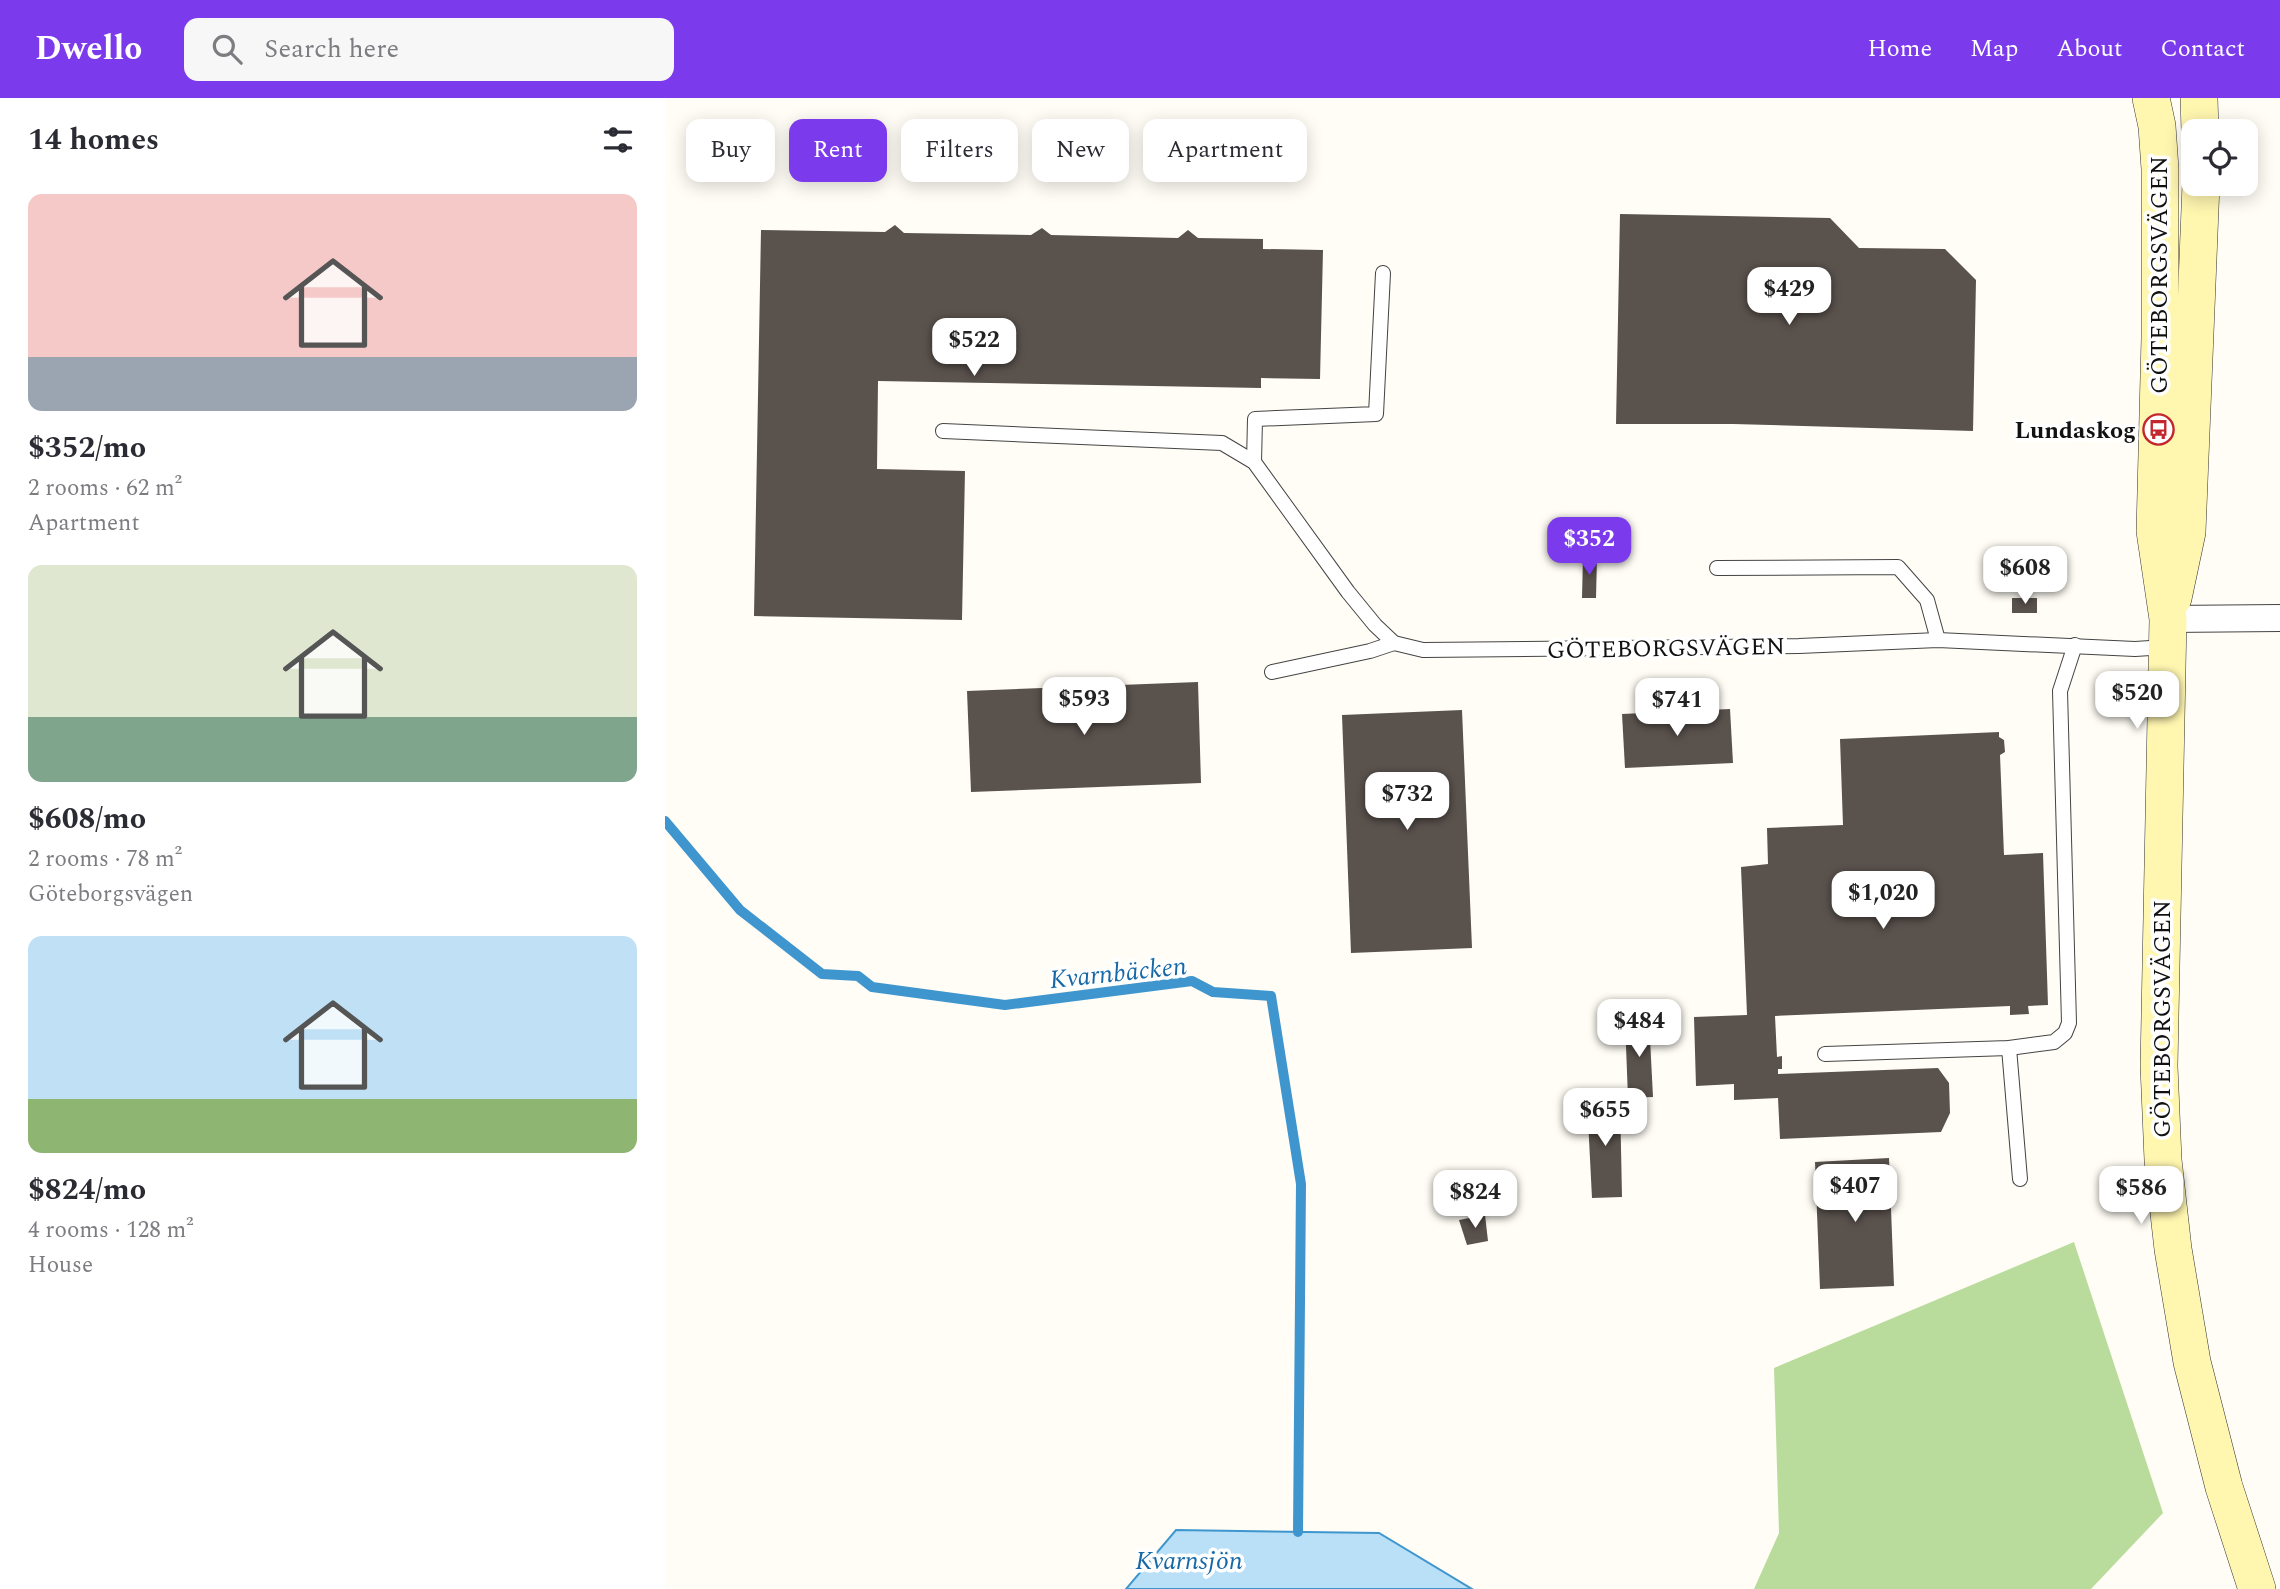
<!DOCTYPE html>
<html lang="en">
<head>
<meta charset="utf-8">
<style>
  :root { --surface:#fff; --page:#f7f7f7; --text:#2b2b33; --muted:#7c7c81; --accent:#7c3aed }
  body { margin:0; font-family:Spectral,serif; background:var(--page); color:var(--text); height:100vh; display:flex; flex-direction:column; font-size:26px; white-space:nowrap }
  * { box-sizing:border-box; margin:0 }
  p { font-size:23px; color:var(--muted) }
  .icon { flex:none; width:38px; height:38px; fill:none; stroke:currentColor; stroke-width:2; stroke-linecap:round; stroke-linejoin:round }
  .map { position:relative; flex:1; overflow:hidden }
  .details { display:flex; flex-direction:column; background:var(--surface); width:665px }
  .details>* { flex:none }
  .hud { position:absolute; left:21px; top:21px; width:665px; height:63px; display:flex; gap:14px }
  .controls { position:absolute; left:1516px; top:21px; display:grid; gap:14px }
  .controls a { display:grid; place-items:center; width:77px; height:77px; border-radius:14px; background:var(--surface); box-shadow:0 4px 18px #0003; font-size:35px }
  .price { position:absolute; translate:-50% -60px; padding:0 16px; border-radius:14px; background:#fff; color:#222; font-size:23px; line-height:46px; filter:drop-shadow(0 2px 4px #0008) }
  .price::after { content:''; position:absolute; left:50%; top:42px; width:21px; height:16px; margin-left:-10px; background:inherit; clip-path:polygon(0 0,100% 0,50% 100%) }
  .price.active { background:var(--accent); color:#fff }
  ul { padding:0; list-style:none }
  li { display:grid; align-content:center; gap:14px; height:371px; padding:0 28px }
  li span { display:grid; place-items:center; height:217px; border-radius:14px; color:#555 }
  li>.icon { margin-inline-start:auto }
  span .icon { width:126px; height:126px; fill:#fffc; stroke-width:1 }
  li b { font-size:30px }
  h2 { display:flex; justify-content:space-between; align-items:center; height:84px; padding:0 28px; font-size:30px }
  .pill { padding:0 24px; border-radius:14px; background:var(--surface); box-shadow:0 4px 18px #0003; font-size:24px; line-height:63px }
  .pill.active { background:var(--accent); color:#fff }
  header { display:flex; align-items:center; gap:42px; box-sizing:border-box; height:98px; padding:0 35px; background:var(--accent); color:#fff }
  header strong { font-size:33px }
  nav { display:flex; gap:38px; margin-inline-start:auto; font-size:24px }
  .search { width:490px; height:63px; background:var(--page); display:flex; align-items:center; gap:18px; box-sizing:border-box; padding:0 24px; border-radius:14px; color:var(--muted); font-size:26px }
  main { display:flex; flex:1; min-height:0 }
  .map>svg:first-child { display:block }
</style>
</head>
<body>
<header>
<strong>Dwello</strong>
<div class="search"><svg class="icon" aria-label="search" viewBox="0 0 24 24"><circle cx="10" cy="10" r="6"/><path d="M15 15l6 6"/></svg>Search here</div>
<nav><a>Home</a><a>Map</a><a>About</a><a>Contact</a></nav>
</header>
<main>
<section class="details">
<h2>14 homes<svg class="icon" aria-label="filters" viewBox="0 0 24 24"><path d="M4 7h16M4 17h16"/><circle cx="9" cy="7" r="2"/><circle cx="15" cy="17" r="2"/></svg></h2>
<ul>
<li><span style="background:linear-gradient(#f6c9c9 75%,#9aa5b1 0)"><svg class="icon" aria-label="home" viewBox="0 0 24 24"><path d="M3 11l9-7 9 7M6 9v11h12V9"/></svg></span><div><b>$352/mo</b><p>2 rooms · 62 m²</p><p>Apartment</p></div></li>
<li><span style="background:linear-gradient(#dfe7d0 70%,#7fa58c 0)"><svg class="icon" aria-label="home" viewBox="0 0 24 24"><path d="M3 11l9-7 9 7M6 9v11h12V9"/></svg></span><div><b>$608/mo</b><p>2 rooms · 78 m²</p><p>Göteborgsvägen</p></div></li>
<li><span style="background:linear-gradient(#bfe0f5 75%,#8fb573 0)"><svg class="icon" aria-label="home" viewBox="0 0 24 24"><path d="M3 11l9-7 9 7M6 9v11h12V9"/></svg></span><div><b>$824/mo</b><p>4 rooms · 128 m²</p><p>House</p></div></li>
</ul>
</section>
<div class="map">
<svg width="1615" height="1491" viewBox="0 0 1615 1491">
  <rect width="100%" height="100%" fill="#fffdf5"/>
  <!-- forest -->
  <path fill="#b9dc9c" d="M1409,1144L1498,1415L1426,1491H1089L1114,1435L1109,1270Z"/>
  <!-- water -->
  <path fill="#b9e0f7" stroke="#3f96cf" stroke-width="2" d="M511,1432L714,1435L807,1491H461Z"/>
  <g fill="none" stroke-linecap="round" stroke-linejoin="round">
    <!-- stream -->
    <path stroke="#3f96cf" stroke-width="10" d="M0,723L75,812L157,876L193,878L207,889L340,907L527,883L548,894L606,898L636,1086L633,1434"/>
  </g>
  <!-- building -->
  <g fill="#5a524d">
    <path d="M955,116L1165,120L1194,150L1280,151L1311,182L1308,333L1068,326H951Z"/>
    <path d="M230,127L239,135L366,137L377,130L386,137L513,140L523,132L533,140L598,141V151L658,152L655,281L596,280V290L213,283L212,371L300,373L297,522L89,518L96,132L220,134Z"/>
    <path d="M918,458L932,459L931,500H917Z"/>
    <rect x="1347" y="500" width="25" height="15"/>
    <path d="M533,584L536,685L306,694L302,593Z"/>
    <path d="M1065,611L1068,665L960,670L957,616Z"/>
    <path d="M797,612L807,850L686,855L677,617Z"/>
    <path d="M1334,634V639L1339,642L1340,654L1335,657L1339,757L1378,755L1383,907L1363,908L1364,916L1345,917V908L1110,918L1112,959L1117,958V971H1113V976L1273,970L1284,985L1285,1015L1276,1034L1115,1041L1113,1000L1069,1002V986L1031,988L1029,919L1082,917L1076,769L1103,766L1102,730L1178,727L1175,641Z"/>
    <path d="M984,921L988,999L963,1000L960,922Z"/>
    <path d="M955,1001L957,1099L927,1100L922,1002Z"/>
    <path d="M1224,1060L1229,1188L1155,1191L1150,1064Z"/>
    <path d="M820,1117L823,1143L802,1147L794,1122Z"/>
  </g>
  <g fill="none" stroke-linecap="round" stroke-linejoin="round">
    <defs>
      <g id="lane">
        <path d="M278,333L557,345L589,364L683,494L710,527L729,545L758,552L1134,548L1273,542L1470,551L1501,549"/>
        <path d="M589,364L590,321L711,316L718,175"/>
        <path d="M1052,470L1233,469L1262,502L1273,542"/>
        <path d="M607,574L705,553L729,545"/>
        <path d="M1344,950L1355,1081"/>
        <path d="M1160,956L1344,950L1389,944L1400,935L1404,925L1395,593L1410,547"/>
      </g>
      <path id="street" d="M1503,521L1615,520"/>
      <g id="secondary">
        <path d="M1486,0L1492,28L1495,71V240L1490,433L1503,521L1494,968L1498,1062L1508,1151L1527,1264L1559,1389L1592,1491"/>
        <path d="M1534,0L1535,33"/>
        <path d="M1508,500L1522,434L1536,86"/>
      </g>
    </defs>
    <!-- lane casing -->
    <use href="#lane" stroke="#444" stroke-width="16"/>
    <!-- street casing -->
    <use href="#street" stroke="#444" stroke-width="28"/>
    <!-- secondary casing -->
    <use href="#secondary" stroke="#333" stroke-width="38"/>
    <!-- lane -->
    <use href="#lane" stroke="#fff" stroke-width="14"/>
    <!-- street -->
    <use href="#street" stroke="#fff" stroke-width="26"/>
    <!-- secondary -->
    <use href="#secondary" stroke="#fff6b0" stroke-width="37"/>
  </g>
  <!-- icons -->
  <defs>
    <symbol id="bus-ring" viewBox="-11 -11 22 22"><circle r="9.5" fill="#fff" stroke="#c4262e" stroke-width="1.5"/><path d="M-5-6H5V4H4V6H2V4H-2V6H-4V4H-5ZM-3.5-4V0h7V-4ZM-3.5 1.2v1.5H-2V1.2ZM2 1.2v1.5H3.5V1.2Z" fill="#c4262e"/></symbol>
  </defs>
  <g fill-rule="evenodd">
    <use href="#bus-ring" x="1476" y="314" width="35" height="35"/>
  </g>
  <g text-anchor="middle" stroke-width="7" stroke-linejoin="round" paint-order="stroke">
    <!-- street labels -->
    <g font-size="24" fill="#111" stroke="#fff">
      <text transform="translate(1494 177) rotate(-90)" y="8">GÖTEBORGSVÄGEN</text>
      <text transform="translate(1001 550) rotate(-1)" y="8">GÖTEBORGSVÄGEN</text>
      <text transform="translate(1497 921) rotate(-90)" y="8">GÖTEBORGSVÄGEN</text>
    </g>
    <!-- poi labels -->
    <g font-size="24" font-weight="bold" fill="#111" stroke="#fff" text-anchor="end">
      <text x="1471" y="340">Lundaskog</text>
    </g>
    <!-- water labels -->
    <g font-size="26" font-style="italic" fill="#1768a6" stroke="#fff">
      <text transform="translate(453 874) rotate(-6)" y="9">Kvarnbäcken</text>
      <text x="524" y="1471">Kvarnsjön</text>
    </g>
  </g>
</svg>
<div class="controls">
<a><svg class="icon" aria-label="locate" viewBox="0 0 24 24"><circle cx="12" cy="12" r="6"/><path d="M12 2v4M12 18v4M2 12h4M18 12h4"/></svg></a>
</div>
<b class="price" style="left:1124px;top:229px">$429</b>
<b class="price" style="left:309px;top:280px">$522</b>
<b class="price active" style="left:924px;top:479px">$352</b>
<b class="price" style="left:1360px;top:508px">$608</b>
<b class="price" style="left:1472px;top:633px">$520</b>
<b class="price" style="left:419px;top:639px">$593</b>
<b class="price" style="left:1012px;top:640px">$741</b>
<b class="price" style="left:742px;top:734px">$732</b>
<b class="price" style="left:1218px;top:833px">$1,020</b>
<b class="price" style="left:974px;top:961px">$484</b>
<b class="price" style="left:940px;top:1050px">$655</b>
<b class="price" style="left:1190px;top:1126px">$407</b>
<b class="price" style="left:1476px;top:1128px">$586</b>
<b class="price" style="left:810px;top:1132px">$824</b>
<div class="hud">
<a class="pill">Buy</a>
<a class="pill active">Rent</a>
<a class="pill">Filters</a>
<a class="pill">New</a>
<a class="pill">Apartment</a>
</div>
</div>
</main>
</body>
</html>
